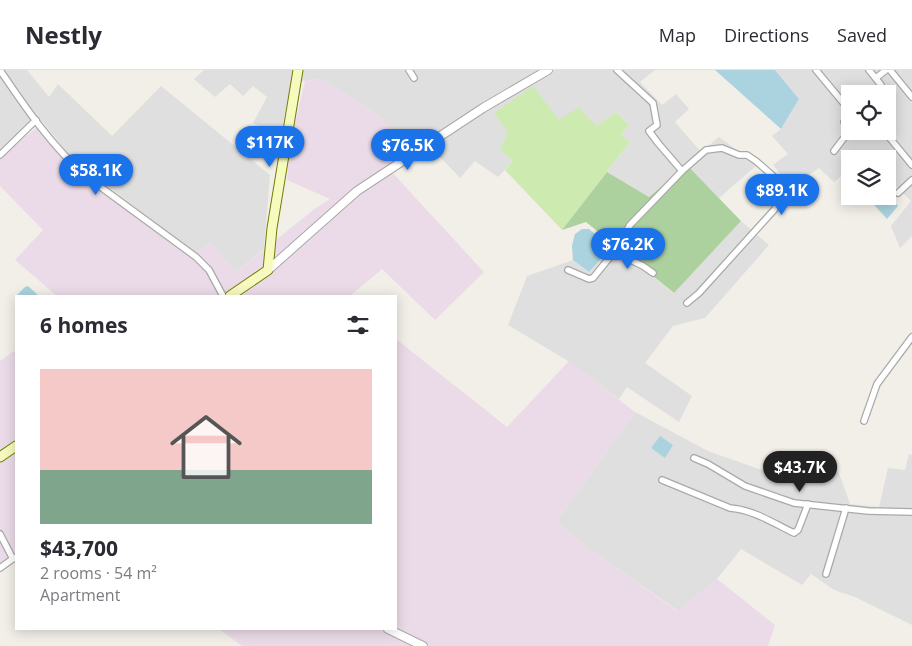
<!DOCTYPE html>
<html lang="en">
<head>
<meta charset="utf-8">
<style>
  :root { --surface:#fff; --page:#f7f7f7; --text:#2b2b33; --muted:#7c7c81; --line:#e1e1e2; --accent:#1a73e8 }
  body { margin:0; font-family:"Open Sans",sans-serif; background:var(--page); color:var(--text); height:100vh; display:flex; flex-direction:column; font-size:19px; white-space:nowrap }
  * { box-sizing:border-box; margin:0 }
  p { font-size:16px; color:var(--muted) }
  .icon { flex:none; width:28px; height:28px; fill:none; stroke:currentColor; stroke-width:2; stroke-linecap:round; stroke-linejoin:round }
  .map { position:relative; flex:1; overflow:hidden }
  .drawer { position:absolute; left:15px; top:225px; width:382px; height:335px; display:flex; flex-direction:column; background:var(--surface); border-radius:0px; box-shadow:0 2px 12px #0003 }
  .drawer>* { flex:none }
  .controls { position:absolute; left:841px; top:15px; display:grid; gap:10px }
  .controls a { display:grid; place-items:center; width:55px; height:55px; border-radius:0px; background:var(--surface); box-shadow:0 2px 12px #0003; font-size:25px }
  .price { position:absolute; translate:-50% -42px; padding:0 11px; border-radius:18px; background:var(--accent); color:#fff; font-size:16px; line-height:32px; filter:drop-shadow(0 1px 2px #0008) }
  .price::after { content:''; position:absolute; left:50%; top:30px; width:15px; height:11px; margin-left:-8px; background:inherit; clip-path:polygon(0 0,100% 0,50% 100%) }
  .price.active { background:#222; color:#fff }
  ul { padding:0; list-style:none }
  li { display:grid; align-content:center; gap:10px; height:265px; padding:0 25px }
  li span { display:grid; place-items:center; height:155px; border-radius:0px; color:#555 }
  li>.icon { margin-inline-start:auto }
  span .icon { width:90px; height:90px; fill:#fffc; stroke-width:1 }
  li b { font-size:21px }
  h2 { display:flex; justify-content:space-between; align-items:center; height:60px; padding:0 25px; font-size:21px }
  header { display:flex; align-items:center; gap:30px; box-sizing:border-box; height:70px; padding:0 25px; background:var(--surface); border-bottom:1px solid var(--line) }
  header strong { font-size:24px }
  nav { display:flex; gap:28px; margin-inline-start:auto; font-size:18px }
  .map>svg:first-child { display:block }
</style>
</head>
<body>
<header>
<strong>Nestly</strong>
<nav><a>Map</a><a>Directions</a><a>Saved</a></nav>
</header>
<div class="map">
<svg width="912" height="576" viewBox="0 0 912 576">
  <rect width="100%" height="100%" fill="#f2efe9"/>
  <!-- residential -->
  <g fill="#e0dfdf" fill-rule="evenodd">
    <path d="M0,0H27L49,27L58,14L112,66L161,16L270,105L264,179L236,202L210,173L196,183L74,91L37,45L0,79Z"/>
    <path d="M204,0H655L640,12L662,35L676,24L689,39L675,52L701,82L719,67L757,95L719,128L687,95L649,127L607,102L630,72L621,66L629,55L616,42L596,56L559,50L508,62L513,91L498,107L475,91L460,108L426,72L412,80L375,43L321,9L305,11L292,10L280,68L253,53L267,27L253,16L243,26L230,14L215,27L194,9Z"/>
    <path d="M775,0H912V166L900,178L891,156L911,131L888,107V89H850V99L834,112L819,98L797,113H788L773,95L788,84L772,66L781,59L799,29ZM850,24H888V61H850Z"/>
    <path d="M741,151L769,175L705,248L673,256L645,293L692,326L679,352L627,317L619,329L568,291L508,255L527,206L573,190L589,202L616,176L673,223Z"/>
    <path d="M635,342L708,381L776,405L803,383L839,403L850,434L879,437L888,398L905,400L909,384L912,385V555L855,527L834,520L811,504L802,515L741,479L717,509L678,541L589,479L556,452Z"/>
  </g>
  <!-- industrial -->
  <g fill="#ebdbe8">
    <path d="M321,9L375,43L412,80L389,99L484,202L435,250L382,199L350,226H57L15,190L43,160L0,116V88L37,57L72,98L88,112L189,187L210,173L236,202L317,137L330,129L287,110L290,74L305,11Z"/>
    <path d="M396,269L507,357L569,291L635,342L556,452L589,479L677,541L717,509L775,555L768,576H242L219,559H396Z"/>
    <path d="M14,281L16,283V485L0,496V291Z"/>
  </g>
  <!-- grass -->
  <path fill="#cdebb0" d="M533,16L559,50L579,37L596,56L616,42L629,55L621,65L630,72L562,160L505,100L513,91L500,80L508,62L494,43Z"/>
  <!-- forest -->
  <path fill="#add19e" d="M687,95L741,151L674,223L586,152L562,160L607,102L649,127Z"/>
  <!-- water -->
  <g fill="#aad3df">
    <path d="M715,0H775L799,29L781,59Z"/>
    <path d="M888,123L898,136L887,149L866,126H888Z"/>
    <path d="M582,159H589L607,174L606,184L589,202L573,190L572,176L575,164Z"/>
    <path d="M28,216L39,226H16L25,217Z"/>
    <path d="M660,366L673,375L665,388L651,378Z"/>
  </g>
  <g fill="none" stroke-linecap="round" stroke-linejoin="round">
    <defs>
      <g id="minor">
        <path d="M0,0C25,37 53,78 87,107L196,187L209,200L223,226"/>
        <path d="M409,0L414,8"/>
        <path d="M617,0L653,33L657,55L649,61L658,73L682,101"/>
        <path d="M816,0L850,41"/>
        <path d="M869,0L881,15L875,24"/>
        <path d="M890,0L912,27"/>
        <path d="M876,8L886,0"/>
        <path d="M850,43L844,52L850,59"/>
        <path d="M884,61L912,95"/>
        <path d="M834,81L850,60"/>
        <path d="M0,85L36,50"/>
        <path d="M898,123L912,110"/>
        <path d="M614,182L643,196L653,203"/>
        <path d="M568,200L589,209L593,208L614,182L630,155L682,101L706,80L722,78L739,85H747L756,91L789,120"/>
        <path d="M687,233L699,223L774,140L794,112"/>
        <path d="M864,351L877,314L912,267"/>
        <path d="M694,388L708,394L745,416L794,433L868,441L912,442"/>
        <path d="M662,410L730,438C754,440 773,453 794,463L798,460L808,434"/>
        <path d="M0,464L13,489"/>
        <path d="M0,498L14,488"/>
        <path d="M826,504L846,438"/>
      </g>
      <g id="tertiary">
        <path d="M268,200L357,121L483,38L548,0"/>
        <path d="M388,559L423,576"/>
      </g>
      <g id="secondary">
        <path d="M230,226L268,200L272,158L298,0"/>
        <path d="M0,387L16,376"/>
      </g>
    </defs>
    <!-- minor casing -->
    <use href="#minor" stroke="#a9a9a9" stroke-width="8"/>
    <!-- tertiary casing -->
    <use href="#tertiary" stroke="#a9a9a9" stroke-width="10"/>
    <!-- secondary casing -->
    <use href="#secondary" stroke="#707d05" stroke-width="11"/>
    <!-- minor -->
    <use href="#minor" stroke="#fff" stroke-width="5.5"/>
    <!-- tertiary -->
    <use href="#tertiary" stroke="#fff" stroke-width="8"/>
    <!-- secondary -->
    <use href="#secondary" stroke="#f7fabf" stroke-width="9"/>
  </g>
</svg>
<div class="controls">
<a><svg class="icon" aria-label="locate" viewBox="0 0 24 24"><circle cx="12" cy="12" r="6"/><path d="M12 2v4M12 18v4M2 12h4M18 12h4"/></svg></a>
<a><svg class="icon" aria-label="layers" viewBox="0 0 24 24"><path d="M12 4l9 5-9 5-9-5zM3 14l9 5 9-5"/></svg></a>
</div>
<b class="price" style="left:270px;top:98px">$117K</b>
<b class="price" style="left:408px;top:101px">$76.5K</b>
<b class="price" style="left:96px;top:126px">$58.1K</b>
<b class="price" style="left:782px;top:146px">$89.1K</b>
<b class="price" style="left:628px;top:200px">$76.2K</b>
<b class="price active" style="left:800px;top:423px">$43.7K</b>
<section class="drawer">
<h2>6 homes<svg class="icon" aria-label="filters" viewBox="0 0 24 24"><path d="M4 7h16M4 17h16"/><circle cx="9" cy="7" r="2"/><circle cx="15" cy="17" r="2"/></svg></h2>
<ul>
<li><span style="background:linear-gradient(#f6c9c9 65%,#7fa58c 0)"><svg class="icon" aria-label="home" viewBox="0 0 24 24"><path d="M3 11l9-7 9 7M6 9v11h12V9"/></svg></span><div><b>$43,700</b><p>2 rooms · 54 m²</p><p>Apartment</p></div></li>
</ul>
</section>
</div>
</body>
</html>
